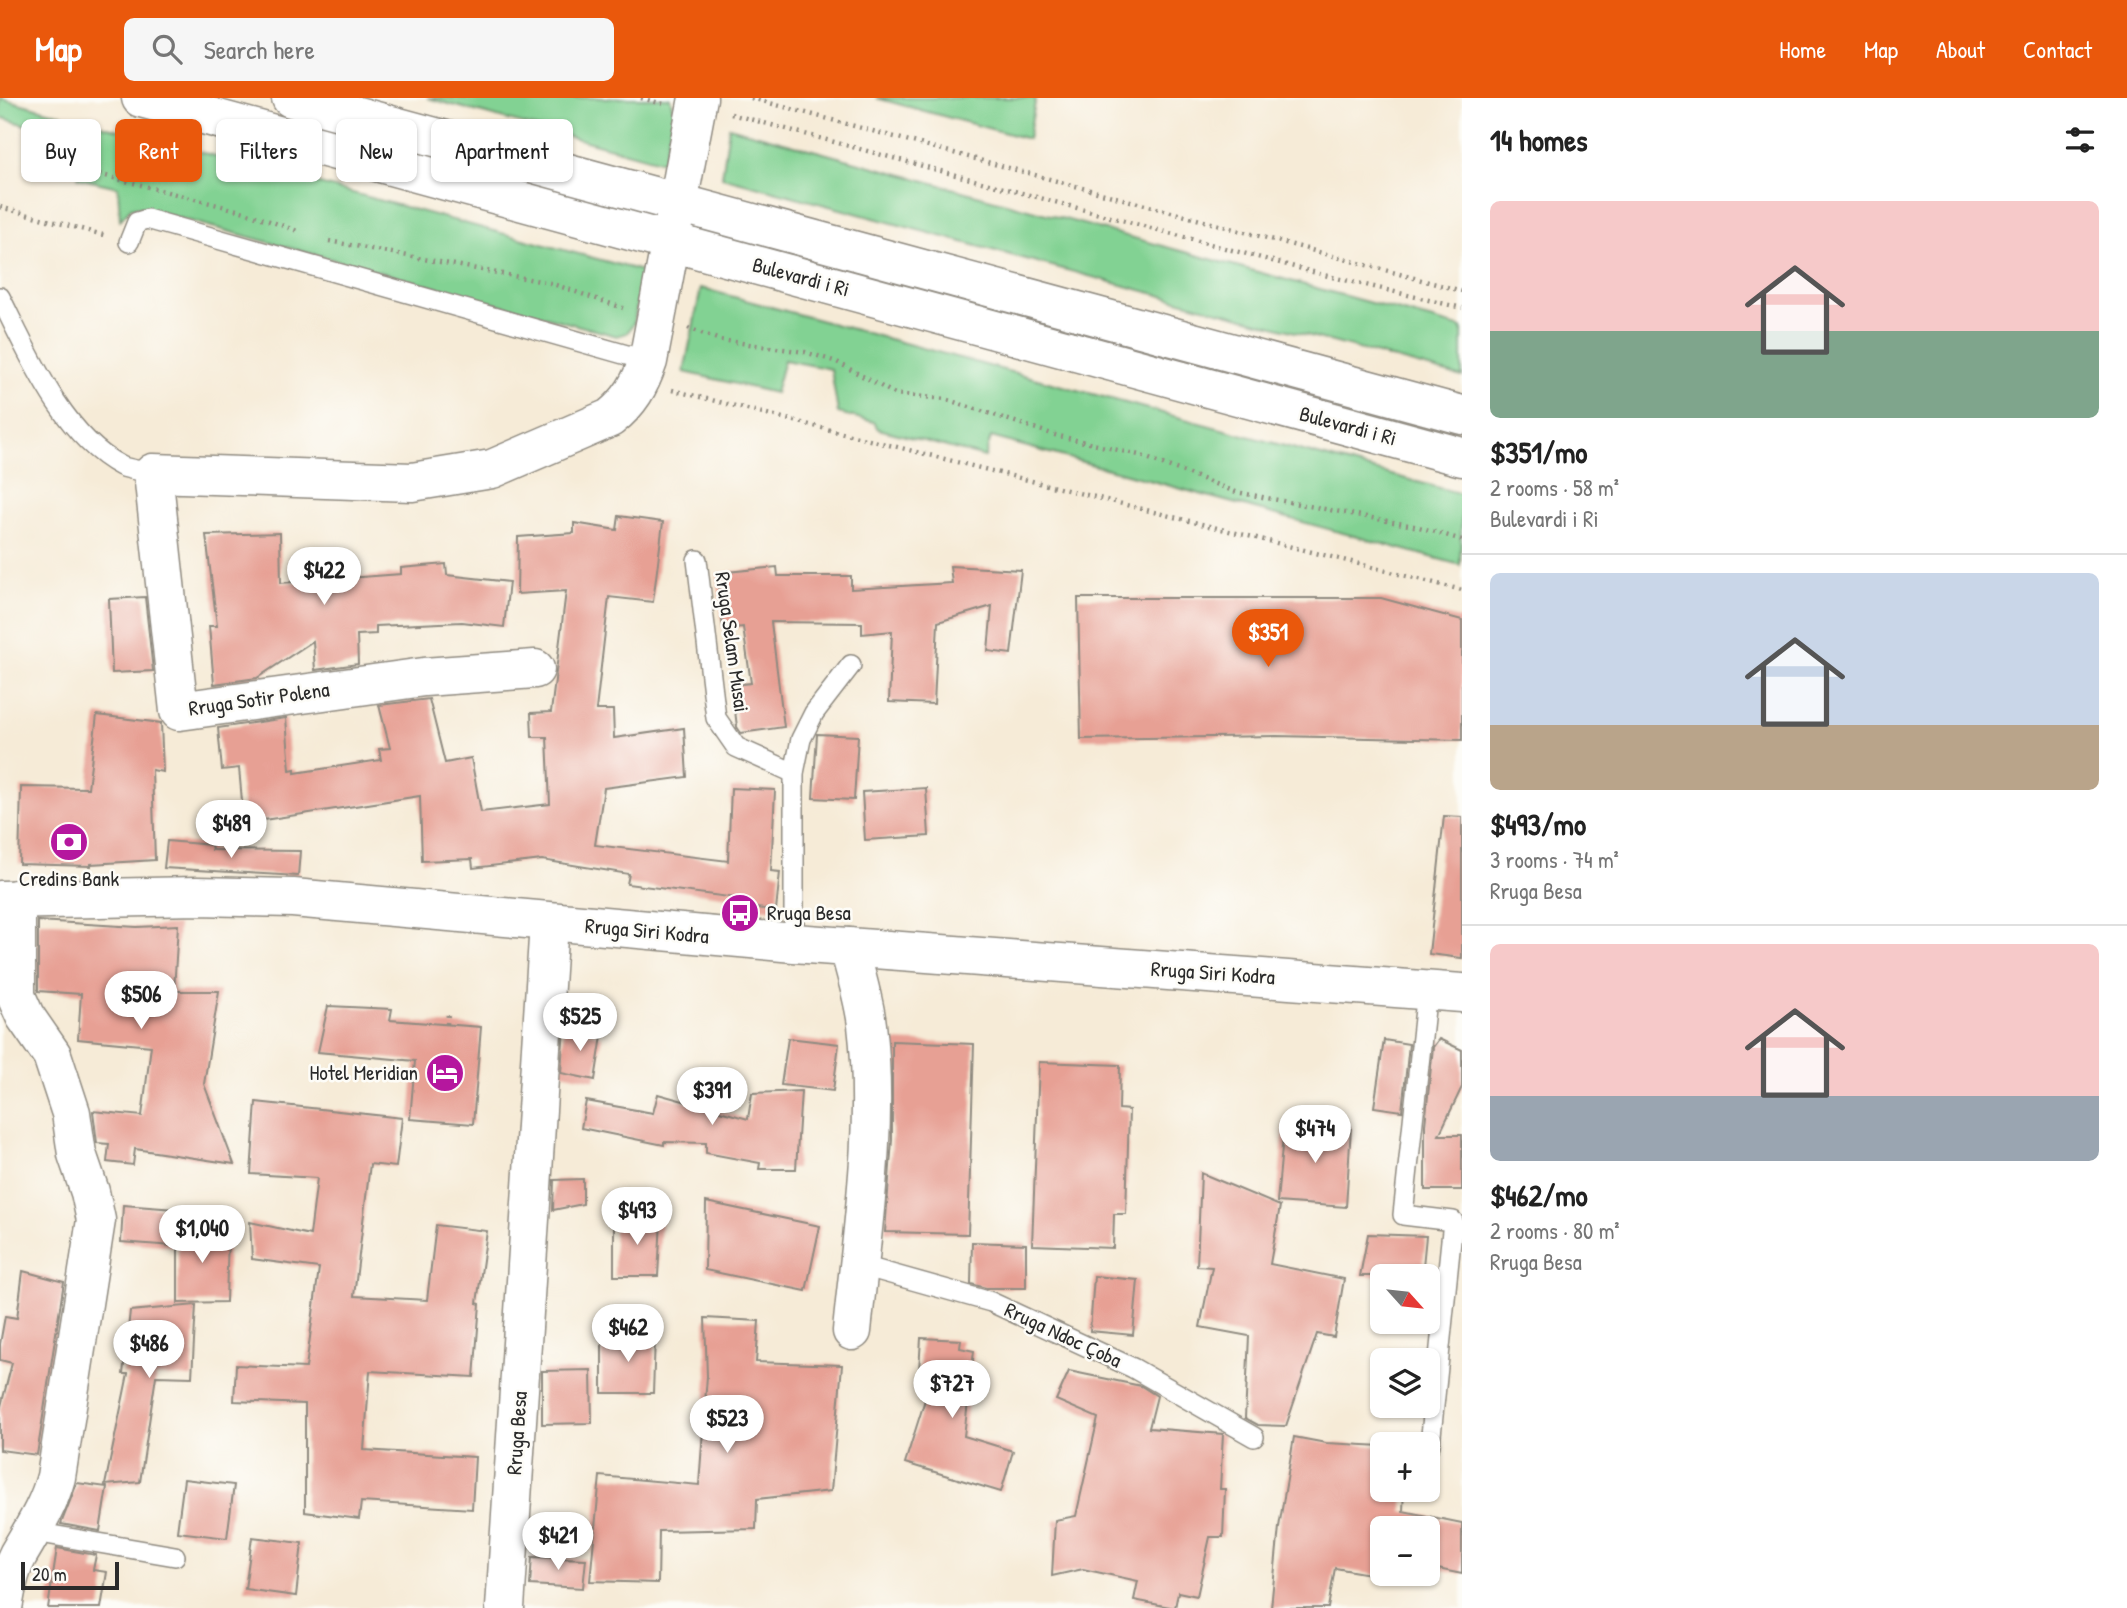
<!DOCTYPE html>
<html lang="en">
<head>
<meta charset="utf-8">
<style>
  :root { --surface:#fff; --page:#f6f6f6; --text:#222; --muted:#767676; --line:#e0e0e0; --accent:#ea580c }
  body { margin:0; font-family:"Patrick Hand",sans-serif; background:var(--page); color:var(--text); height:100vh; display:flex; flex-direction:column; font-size:26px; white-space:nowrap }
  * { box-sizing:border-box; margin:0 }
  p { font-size:23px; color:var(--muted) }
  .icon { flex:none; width:38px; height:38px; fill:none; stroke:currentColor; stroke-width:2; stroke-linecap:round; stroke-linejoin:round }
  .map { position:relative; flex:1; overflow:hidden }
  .side { display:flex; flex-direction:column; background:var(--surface); width:665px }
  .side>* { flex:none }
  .hud { position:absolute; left:21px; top:21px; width:665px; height:63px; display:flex; gap:14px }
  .needle { width:46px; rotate:117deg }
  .tools { position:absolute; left:1370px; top:1166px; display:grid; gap:14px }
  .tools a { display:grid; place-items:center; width:70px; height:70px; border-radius:10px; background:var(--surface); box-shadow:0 2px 5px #0004; font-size:35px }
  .scale { position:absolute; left:21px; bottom:18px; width:98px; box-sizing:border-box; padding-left:7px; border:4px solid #2b2b2b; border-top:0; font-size:19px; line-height:24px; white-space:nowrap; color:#2b2b2b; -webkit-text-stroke:5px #fdfcf7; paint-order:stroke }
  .price { position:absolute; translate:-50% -60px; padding:0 16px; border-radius:24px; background:#fff; color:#222; font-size:23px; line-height:46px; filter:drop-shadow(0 2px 4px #0008) }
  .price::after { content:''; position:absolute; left:50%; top:42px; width:21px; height:16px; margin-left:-10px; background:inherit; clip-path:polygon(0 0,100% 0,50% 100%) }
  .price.current { background:var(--accent); color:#fff }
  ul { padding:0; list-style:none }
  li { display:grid; align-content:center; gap:14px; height:371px; padding:0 28px }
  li+li { border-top:2px solid var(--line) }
  li span { display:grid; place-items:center; height:217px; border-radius:10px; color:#555 }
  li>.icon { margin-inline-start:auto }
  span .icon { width:126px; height:126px; fill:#fffc; stroke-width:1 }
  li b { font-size:30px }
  h2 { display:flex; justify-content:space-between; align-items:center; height:84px; padding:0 28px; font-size:30px }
  .tag { padding:0 24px; border-radius:10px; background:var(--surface); box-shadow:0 2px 5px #0004; font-size:24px; line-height:63px }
  .tag.current { background:var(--accent); color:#fff }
  header { display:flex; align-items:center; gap:42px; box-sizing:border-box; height:98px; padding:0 35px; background:var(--accent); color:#fff }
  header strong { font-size:33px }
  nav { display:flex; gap:38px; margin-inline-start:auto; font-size:24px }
  .search { width:490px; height:63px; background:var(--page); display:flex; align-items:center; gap:18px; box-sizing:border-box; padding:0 24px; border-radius:10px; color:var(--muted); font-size:26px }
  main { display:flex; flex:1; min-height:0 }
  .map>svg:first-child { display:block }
</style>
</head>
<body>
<header>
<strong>Map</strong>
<div class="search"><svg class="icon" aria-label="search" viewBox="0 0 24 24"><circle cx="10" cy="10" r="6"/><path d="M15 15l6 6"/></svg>Search here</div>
<nav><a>Home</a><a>Map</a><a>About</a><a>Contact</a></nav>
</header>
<main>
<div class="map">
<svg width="1462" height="1510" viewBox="0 0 1462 1510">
  <rect width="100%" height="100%" fill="#fdfcf7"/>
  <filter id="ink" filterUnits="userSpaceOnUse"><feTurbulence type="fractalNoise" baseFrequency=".0143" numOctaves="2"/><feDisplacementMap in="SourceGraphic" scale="14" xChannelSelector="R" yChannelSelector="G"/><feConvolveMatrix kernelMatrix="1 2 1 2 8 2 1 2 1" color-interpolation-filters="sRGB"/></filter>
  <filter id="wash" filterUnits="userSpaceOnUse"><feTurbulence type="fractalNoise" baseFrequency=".00686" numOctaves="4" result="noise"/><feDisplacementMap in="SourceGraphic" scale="28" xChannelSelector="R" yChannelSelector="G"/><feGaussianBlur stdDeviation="1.57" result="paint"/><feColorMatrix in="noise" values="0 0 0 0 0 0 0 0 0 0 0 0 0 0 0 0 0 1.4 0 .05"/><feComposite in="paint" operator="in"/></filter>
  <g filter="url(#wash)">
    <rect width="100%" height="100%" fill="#f6ebd7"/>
    <!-- green -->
    <g fill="#82d293" stroke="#567e5f" stroke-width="2">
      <path d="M0,0L642,173L634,225L627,235L617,238L138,109L131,110L120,122L118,89L78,80L82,60L74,42L0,19Z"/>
      <path d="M427,0H670L674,15L663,64Z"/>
      <path d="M876,0H1036L1028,41Z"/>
      <path d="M729,29L1462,230V279L722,79Z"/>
      <path d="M701,190L1462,396L1460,467L991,339L985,359L878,331L874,324L838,315L831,271L784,262L775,295L684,274Z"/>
    </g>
    <g id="blocks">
      <!-- building -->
      <g fill="#e7a094">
        <path d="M619,418L663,424L653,504L609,499L596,612H613L614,640L684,630L687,679L604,690L595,747L728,763L731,690L775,692L771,773L780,774L776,812L744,809L745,801L627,786L629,776L542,762L473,770L472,761L422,763L420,698L244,725L239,670L222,672L218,630L286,620L290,672L295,671V675L381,662L379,651L390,650L379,607L429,601L445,665L471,660L481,714L550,706L547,639H532L531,615L551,614L566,493L517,496L518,439L574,435V425L617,432Z"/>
        <path d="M280,435L281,485L401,476V470L446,466L447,477L509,484L504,529L462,524L376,528V536L357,537L358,566L315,572L313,543L257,580L214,586L209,528H217L206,437Z"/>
        <path d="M950,468L1021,472L1011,556L988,553L992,508L938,524L934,606L889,604L892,533L862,536V525L771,524L784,629L741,635L737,629L732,587L751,585L743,529L723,531L717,475L777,469L778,478H851V491L952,485Z"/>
        <path d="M145,499L153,573L112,575L109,501Z"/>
        <path d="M1078,500H1381L1462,522V642L1276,638L1081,641Z"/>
        <path d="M97,617L161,625L163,674L152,672L155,762L91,766V768L19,766L21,689L88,690Z"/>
        <path d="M817,636L858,638L854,702L813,700Z"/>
        <path d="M926,690L929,738L865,742L862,694Z"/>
        <path d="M1444,718L1462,719V860L1429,856Z"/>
        <path d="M167,743L211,747L212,752L300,753L298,778L164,770Z"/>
        <path d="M38,823L137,829L178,827L174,893H219L204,986L234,1066L135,1051L133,1067L107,1064L109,1046L97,1045L93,1013L142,1018L151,948L78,941L81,896L38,893Z"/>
        <path d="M328,908L392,911L390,922L481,929L473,1026L410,1021L415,963L318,954Z"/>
        <path d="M564,928L602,938L595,982L561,975Z"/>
        <path d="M788,940L839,946L833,993L781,987Z"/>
        <path d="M1439,941L1462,952V989L1439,1037H1462V1092H1425V1027L1433,949Z"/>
        <path d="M1384,942L1409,946L1402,1013L1374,1009Z"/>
        <path d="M892,943L974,946L968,1136L885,1134L892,1042Z"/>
        <path d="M1039,964L1120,967L1119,1011L1129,1012L1126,1116H1114L1113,1150L1032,1147Z"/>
        <path d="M801,993L796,1071H759L760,1065L706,1055V1045L664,1044V1047L581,1030L586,1003L653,1015L658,996L748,1021L752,995Z"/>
        <path d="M256,1004L402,1020L396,1069L370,1066L354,1198L427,1202L436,1127L487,1133L477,1205L480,1206L474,1279L370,1273L364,1352L475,1359L472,1411L361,1404L359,1421L305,1414V1306L234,1303L236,1267L306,1270L319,1170L252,1161L250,1124L310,1137L317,1080L251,1076Z"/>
        <path d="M1284,1027L1351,1029L1346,1109L1277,1104Z"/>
        <path d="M1201,1075L1280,1108L1270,1166L1344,1181L1334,1239L1317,1236L1286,1328L1258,1327L1245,1320L1249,1238L1200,1229L1212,1169L1197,1168Z"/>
        <path d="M583,1081V1106L553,1112L554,1082Z"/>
        <path d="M706,1104L820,1128L806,1193L705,1172Z"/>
        <path d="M123,1107L175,1111L173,1148L121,1144Z"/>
        <path d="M614,1121L661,1122L658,1178H614Z"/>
        <path d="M178,1126L228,1136L226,1204L178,1205Z"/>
        <path d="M1368,1136L1426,1138L1422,1178H1360Z"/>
        <path d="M972,1144L1026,1146V1190H986L971,1186Z"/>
        <path d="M23,1173L64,1184L37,1357L0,1352V1312L12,1265L0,1262V1246L5,1218L17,1220Z"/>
        <path d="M1094,1178L1138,1182L1133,1237L1090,1233Z"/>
        <path d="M196,1207L192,1279L156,1278L140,1384L105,1387L128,1276H123L130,1213Z"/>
        <path d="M705,1220L759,1223L756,1264L842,1267L831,1393L757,1401L756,1431L659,1433L658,1485L590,1483L600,1378L699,1387L707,1278Z"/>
        <path d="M602,1237L655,1239L653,1295H602Z"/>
        <path d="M921,1240L961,1242L960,1250L974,1253L964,1338L1013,1353L1001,1394L905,1365L929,1289H918Z"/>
        <path d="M591,1272L592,1325L542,1326V1273Z"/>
        <path d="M1069,1273L1141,1288L1157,1298L1149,1330L1223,1336L1220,1391H1225L1223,1439H1210L1197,1498L1178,1494L1175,1510L1134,1502L1138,1483L1083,1471L1052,1478L1055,1422L1076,1418L1098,1320L1056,1302Z"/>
        <path d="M1294,1339L1326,1345L1382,1348V1391H1404L1403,1413L1462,1425V1476L1428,1469V1430H1382V1475H1405L1404,1482L1335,1470L1328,1510H1271L1279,1429Z"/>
        <path d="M184,1381L234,1387L227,1440L177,1434Z"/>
        <path d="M77,1385L107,1389L100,1433L61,1426Z"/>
        <path d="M252,1439L302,1445L296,1498L245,1491Z"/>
        <path d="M57,1450L96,1457L93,1472L107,1474L101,1510H48Z"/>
        <path d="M532,1459L586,1461L583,1490L530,1487Z"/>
      </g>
    </g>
  </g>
  <g filter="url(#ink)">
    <use href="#blocks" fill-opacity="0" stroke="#908b81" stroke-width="2"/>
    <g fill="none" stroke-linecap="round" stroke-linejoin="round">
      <defs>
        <g id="service">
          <path d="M129,144L137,124L147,121L648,263"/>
          <path d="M0,199C28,255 63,338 121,368C130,372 143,373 153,375"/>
          <path d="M697,462L716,620L736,649L794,675"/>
          <path d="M794,845V675L801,641L814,615L851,567"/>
          <path d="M1427,892L1403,1117L1453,1123L1430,1347"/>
          <path d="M859,1167L991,1204L1133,1270L1254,1339"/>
          <path d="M34,1434L175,1458"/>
        </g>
        <g id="minor">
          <path d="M535,571L424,579L179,613L153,375L412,384L492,371L610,320C630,304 640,287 648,263L698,0"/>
          <path d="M849,849C855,874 864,901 867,927C879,1028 862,1133 852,1233"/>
          <path d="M3,1510C6,1492 9,1474 18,1457C33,1431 48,1409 56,1379L96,1122L90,1094L77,1056L71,1015L52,957L25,918L16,898V801"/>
          <path d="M505,1510L549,825"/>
        </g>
        <path id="tertiary" d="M0,802L197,798L293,800L794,845L1462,895"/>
        <g id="secondary">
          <path d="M141,0L1462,359"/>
          <path d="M291,0L1462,317"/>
        </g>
      </defs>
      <!-- service casing -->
      <use href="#service" stroke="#908b81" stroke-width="22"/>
      <!-- minor casing -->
      <use href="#minor" stroke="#908b81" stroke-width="41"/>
      <!-- tertiary casing -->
      <use href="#tertiary" stroke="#908b81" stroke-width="41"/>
      <!-- secondary casing -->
      <use href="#secondary" stroke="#908b81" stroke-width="41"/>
      <!-- path -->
      <g stroke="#908b81" stroke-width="4.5" stroke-dasharray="2 5" stroke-linecap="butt">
        <path d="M641,0L663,6"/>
        <path d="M751,0L1462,193"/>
        <path d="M731,16L1324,177L1462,210"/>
        <path d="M79,71L245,114L300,134"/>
        <path d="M0,109L107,138"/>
        <path d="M329,143L550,185L623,210"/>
        <path d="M688,230L720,242L805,254L837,264L895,296L945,301L1055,337L1139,357L1236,394L1419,429L1462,442"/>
        <path d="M672,292L1462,492"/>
        <path d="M447,926L448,916"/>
      </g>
      <!-- service -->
      <use href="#service" stroke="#fff" stroke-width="19"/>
      <!-- minor -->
      <use href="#minor" stroke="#fff" stroke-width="38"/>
      <!-- tertiary -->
      <use href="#tertiary" stroke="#fff" stroke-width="38"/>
      <!-- secondary -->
      <use href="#secondary" stroke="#fff" stroke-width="38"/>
    </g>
  </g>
  <!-- icons -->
  <defs>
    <symbol id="bank-disc" viewBox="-11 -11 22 22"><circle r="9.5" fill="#b5179e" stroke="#fdfcf7"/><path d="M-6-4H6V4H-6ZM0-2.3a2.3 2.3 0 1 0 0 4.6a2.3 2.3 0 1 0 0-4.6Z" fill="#fff"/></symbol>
    <symbol id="bus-disc" viewBox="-11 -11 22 22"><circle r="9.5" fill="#b5179e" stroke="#fdfcf7"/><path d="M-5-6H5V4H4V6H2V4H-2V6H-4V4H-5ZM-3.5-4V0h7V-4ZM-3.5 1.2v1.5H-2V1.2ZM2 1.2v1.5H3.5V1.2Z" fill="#fff"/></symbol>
    <symbol id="hotel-disc" viewBox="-11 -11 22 22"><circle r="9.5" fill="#b5179e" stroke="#fdfcf7"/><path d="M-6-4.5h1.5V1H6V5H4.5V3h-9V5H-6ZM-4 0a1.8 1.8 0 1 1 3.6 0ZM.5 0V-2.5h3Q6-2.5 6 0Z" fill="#fff"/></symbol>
  </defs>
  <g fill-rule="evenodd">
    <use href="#bank-disc" x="47" y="722" width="44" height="44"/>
    <use href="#bus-disc" x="718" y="793" width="44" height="44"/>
    <use href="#hotel-disc" x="423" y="953" width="44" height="44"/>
  </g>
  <g text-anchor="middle" stroke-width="5" stroke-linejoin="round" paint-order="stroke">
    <!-- street labels -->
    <g font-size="21" fill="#2b2b2b" stroke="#fdfcf7">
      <text transform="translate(801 179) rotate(15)" y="7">Bulevardi i Ri</text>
      <text transform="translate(1348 328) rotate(15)" y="7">Bulevardi i Ri</text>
      <text transform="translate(732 544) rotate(82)" y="7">Rruga Selam Musai</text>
      <text transform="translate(259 601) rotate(-8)" y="7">Rruga Sotir Polena</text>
      <text transform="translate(647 833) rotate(5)" y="7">Rruga Siri Kodra</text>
      <text transform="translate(1213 875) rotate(4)" y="7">Rruga Siri Kodra</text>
      <text transform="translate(1063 1237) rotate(25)" y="7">Rruga Ndoc Çoba</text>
      <text transform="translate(517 1335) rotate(-86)" y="7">Rruga Besa</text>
    </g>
    <!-- poi labels -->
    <g font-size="21" fill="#2b2b2b" stroke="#fdfcf7">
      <text x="69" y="788">Credins Bank</text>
      <text x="767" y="822" text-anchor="start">Rruga Besa</text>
      <text x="418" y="982" text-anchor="end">Hotel Meridian</text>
    </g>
  </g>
</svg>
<div class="tools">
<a><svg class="needle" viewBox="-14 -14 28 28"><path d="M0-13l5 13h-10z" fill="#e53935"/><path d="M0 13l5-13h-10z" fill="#767676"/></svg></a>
<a><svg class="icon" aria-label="layers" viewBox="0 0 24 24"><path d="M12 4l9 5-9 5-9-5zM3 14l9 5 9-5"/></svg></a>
<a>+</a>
<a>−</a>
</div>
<div class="scale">20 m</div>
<b class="price" style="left:324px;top:509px">$422</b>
<b class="price current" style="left:1268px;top:571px">$351</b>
<b class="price" style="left:231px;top:762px">$489</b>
<b class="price" style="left:141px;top:933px">$506</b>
<b class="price" style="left:580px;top:955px">$525</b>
<b class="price" style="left:712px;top:1029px">$391</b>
<b class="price" style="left:1315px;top:1067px">$474</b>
<b class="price" style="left:637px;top:1149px">$493</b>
<b class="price" style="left:202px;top:1167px">$1,040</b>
<b class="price" style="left:628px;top:1266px">$462</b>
<b class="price" style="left:149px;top:1282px">$486</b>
<b class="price" style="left:952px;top:1322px">$727</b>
<b class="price" style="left:727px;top:1357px">$523</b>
<b class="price" style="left:558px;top:1474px">$421</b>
<div class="hud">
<a class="tag">Buy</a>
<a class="tag current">Rent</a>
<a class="tag">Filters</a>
<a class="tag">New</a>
<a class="tag">Apartment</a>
</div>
</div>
<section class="side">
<h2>14 homes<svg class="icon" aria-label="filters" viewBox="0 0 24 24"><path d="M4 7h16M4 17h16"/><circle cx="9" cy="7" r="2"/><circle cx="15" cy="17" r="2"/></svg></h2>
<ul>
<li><span style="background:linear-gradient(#f6c9c9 60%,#7fa58c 0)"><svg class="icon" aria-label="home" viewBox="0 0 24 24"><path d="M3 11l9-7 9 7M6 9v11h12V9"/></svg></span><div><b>$351/mo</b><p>2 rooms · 58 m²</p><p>Bulevardi i Ri</p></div></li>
<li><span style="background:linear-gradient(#c9d6e8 70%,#b9a48a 0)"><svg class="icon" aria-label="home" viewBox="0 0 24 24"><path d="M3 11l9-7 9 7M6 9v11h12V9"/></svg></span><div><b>$493/mo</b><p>3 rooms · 74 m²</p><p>Rruga Besa</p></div></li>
<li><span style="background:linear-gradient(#f6c9c9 70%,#9aa5b1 0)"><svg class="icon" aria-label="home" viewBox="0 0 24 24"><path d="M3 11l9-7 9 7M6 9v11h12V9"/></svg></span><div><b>$462/mo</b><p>2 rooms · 80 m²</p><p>Rruga Besa</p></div></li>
</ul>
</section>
</main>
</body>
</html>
